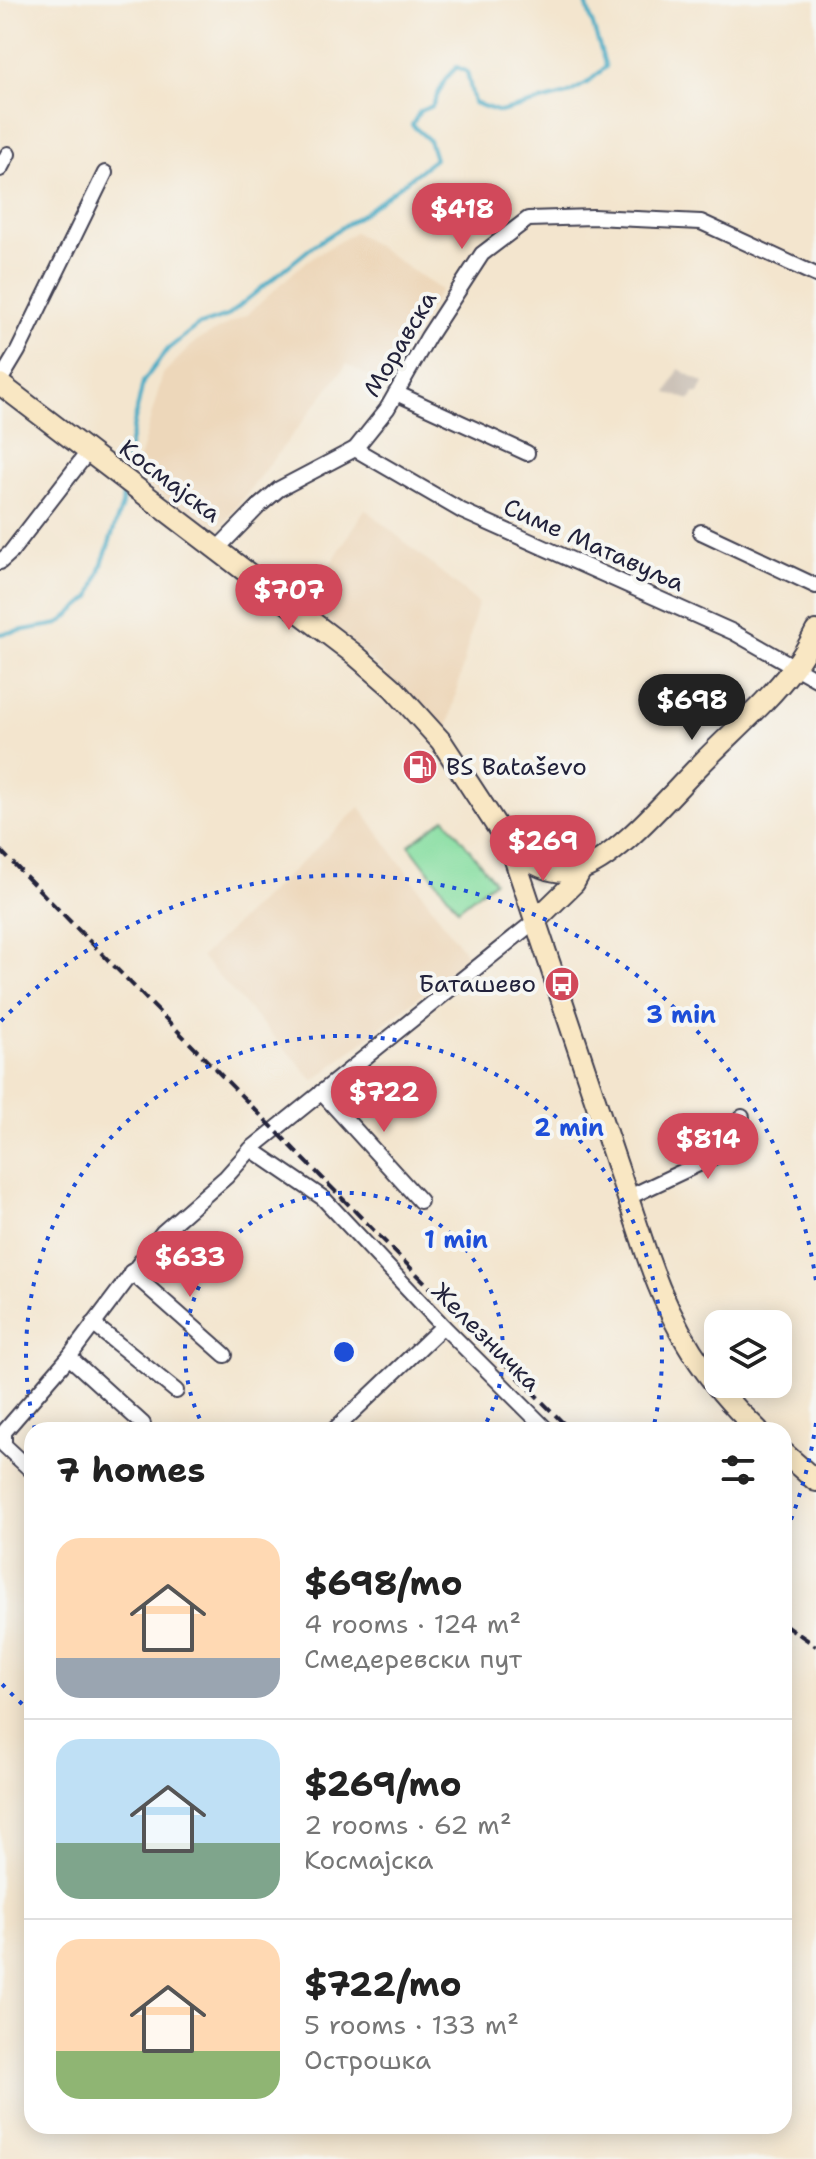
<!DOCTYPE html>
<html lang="en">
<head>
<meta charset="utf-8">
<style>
  :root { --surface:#fff; --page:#f6f6f6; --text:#222; --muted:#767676; --line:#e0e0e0; --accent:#d1495b }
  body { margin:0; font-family:"Shantell Sans",sans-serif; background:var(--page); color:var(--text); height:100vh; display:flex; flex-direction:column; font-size:30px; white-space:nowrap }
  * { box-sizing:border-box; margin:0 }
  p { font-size:26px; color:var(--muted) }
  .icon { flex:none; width:44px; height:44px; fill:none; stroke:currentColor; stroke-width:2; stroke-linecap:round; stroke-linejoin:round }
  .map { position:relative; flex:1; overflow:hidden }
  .details { position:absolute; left:24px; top:1422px; width:768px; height:712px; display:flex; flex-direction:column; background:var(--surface); border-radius:24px; box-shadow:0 4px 20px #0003 }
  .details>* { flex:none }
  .buttons { position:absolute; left:704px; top:1310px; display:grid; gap:16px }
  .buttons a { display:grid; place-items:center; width:88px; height:88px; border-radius:16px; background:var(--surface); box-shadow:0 4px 20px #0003; font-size:40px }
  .price { position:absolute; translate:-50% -68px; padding:0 18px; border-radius:28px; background:var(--accent); color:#fff; font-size:26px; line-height:52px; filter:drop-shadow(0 2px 4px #0008) }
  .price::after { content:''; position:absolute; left:50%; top:48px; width:24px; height:18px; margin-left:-12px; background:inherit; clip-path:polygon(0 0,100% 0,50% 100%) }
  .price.current { background:#222; color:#fff }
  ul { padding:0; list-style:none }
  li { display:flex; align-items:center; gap:24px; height:200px; padding:0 32px }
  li+li { border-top:2px solid var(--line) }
  li span { display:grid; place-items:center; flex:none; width:224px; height:160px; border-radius:24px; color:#555 }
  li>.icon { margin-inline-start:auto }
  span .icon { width:96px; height:96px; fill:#fffc; stroke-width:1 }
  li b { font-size:34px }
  h2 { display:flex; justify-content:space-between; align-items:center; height:96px; padding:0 32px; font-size:34px }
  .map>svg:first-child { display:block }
</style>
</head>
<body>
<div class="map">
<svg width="816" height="2159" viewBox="0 0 816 2159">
  <rect width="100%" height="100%" fill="#f6f6f2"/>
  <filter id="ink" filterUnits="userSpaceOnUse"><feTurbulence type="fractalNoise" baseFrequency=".0125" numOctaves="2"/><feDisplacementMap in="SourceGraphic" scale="16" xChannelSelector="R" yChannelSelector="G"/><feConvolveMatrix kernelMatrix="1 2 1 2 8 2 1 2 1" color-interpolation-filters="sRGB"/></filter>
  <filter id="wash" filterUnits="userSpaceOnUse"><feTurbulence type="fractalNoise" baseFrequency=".006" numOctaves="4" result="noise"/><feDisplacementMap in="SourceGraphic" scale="32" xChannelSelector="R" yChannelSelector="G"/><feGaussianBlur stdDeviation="1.8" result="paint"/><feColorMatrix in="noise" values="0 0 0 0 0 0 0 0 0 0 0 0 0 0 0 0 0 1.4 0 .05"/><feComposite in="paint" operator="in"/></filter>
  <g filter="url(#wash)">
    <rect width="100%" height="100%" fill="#f3e5ce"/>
    <!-- built -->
    <g fill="#edd7ba">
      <path d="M355,232L441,290L379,383L347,364L229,517L216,538L135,474L163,374L196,341L248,314L305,262Z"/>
      <path d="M365,509L478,603L447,731L307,602Z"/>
      <path d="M360,807L468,957L314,1081L201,957Z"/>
    </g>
    <!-- industrial -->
    <path fill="#ccc2b8" d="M679,369L704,383L699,394L694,393L691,400L667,393Z"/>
    <!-- green -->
    <path fill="#87dea1" stroke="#54806e" stroke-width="2" d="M445,818L494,881L458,909L409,845Z"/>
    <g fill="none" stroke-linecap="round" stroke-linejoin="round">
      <!-- stream -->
      <g stroke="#44aac4" stroke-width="4">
        <path d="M125,466L143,382L168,349L197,326L227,316L313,246L364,213L435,159L429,140L412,125L420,111L432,106L446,78L457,67L467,72L474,103L500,112L567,94L587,83L606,67L585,0"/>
        <path d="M0,634L59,624L91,597L122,505L123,493"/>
      </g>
    </g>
  </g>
  <g filter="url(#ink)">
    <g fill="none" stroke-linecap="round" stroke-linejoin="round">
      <defs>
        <g id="street">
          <path d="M0,169L8,154"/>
          <path d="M0,381L18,351L105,173"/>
          <path d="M396,393L527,453"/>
          <path d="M355,449L462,511L733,632L816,679"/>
          <path d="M701,532L816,586"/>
          <path d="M217,549L260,505L279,489L355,449L387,409L428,337L482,254L528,219L593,217L701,222L816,275"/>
          <path d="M0,562L10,553L88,452"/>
          <path d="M321,1092L420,1201"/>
          <path d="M251,1149L323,1198L443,1326L547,1430"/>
          <path d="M627,1198L728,1150L742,1117"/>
          <path d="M131,1272L225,1355"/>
          <path d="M93,1324L176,1391"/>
          <path d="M69,1357L143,1424"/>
          <path d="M334,1430L443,1326"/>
          <path d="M32,1471L4,1445V1432L69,1357L163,1232L226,1177L251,1149L536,920"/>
        </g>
        <g id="secondary">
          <path d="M0,384L354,654L393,688L441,741L511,848L648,1258C672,1327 704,1380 758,1430"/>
          <path d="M511,848C530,863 552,877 578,870C615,862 673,792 701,764C732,732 767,703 794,667C803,656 810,643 816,631"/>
          <path d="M536,920L574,883L581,870"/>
          <path d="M784,1453L816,1481"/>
        </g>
      </defs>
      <!-- street casing -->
      <use href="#street" stroke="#413f51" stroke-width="18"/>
      <!-- secondary casing -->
      <use href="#secondary" stroke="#413f51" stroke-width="24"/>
      <!-- street -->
      <use href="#street" stroke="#fff" stroke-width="14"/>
      <!-- secondary -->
      <use href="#secondary" stroke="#f9e7c3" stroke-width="20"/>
      <!-- rail -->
      <g stroke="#22223b" stroke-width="4" stroke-dasharray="12 6" stroke-linecap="butt">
        <path d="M0,850L570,1430"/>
        <path d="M784,1624L816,1646"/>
      </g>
    </g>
  </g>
  <!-- distance rings -->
  <g fill="none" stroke="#1d4ed8" stroke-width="4" stroke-dasharray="4 8">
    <path d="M205 1429A159 159 0 1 1 483 1429"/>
    <path d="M35 1429A318 318 0 1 1 653 1429"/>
    <path d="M816 1423A477 477 0 0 1 785 1535M31 1712A477 477 0 0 1 1 1683M1 1021A477 477 0 0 1 816 1281"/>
  </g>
  <!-- icons -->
  <defs>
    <symbol id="fuel-disc" viewBox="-11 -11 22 22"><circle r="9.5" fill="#d1495b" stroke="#f6f6f2"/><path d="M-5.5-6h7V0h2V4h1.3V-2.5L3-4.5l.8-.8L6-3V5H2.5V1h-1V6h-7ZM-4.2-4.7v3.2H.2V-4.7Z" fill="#fff"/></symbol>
    <symbol id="bus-disc" viewBox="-11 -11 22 22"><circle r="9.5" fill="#d1495b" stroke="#f6f6f2"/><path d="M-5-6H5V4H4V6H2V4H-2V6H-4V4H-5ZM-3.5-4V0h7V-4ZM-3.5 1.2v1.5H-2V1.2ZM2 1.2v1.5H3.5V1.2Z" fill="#fff"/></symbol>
  </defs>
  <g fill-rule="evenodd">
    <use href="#fuel-disc" x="400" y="747" width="40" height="40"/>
    <use href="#bus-disc" x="542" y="964" width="40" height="40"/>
  </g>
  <g text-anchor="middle" stroke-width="8" stroke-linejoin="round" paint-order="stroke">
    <!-- street labels -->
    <g font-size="24" fill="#22223b" stroke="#f6f6f2">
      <text transform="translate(400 344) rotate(-59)" y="8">Моравска</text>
      <text transform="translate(170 481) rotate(37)" y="8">Космајска</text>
      <text transform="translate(594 545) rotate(24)" y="8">Симе Матавуља</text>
      <text transform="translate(486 1337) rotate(45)" y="8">Железничка</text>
    </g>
    <!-- poi labels -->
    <g font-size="24" fill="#22223b" stroke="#f6f6f2" text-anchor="start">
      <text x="446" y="775">BS Bataševo</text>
      <text x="536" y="992" text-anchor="end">Баташево</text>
    </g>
  </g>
  <circle cx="344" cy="1352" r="12" fill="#1d4ed8" stroke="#f6f6f2" stroke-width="4"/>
  <g font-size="24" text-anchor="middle" font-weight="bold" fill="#1d4ed8" stroke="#f6f6f2" stroke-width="8" stroke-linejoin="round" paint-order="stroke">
    <text x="681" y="1023">3 min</text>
    <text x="569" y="1136">2 min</text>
    <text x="456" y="1248">1 min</text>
  </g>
</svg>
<div class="buttons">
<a><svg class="icon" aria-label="layers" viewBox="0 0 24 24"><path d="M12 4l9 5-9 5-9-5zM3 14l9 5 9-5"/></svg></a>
</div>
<b class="price" style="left:462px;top:251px">$418</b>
<b class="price" style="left:289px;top:632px">$707</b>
<b class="price current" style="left:692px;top:742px">$698</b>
<b class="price" style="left:543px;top:883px">$269</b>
<b class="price" style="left:384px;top:1134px">$722</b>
<b class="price" style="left:708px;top:1181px">$814</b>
<b class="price" style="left:190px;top:1299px">$633</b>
<section class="details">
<h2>7 homes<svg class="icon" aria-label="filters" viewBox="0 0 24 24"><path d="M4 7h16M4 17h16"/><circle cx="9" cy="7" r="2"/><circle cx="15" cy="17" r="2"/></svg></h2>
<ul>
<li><span style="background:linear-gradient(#ffd9b3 75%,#9aa5b1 0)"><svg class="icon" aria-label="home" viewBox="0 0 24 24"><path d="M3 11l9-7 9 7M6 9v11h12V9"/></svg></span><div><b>$698/mo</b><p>4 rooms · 124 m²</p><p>Смедеревски пут</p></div></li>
<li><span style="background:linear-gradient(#bfe0f5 65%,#7fa58c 0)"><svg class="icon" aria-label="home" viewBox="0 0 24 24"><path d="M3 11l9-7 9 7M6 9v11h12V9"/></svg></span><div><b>$269/mo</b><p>2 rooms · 62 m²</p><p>Космајска</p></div></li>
<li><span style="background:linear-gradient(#ffd9b3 70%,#8fb573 0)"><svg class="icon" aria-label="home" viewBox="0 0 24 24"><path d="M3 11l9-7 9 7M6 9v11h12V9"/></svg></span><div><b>$722/mo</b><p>5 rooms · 133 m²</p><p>Острошка</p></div></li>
</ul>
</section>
</div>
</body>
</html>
